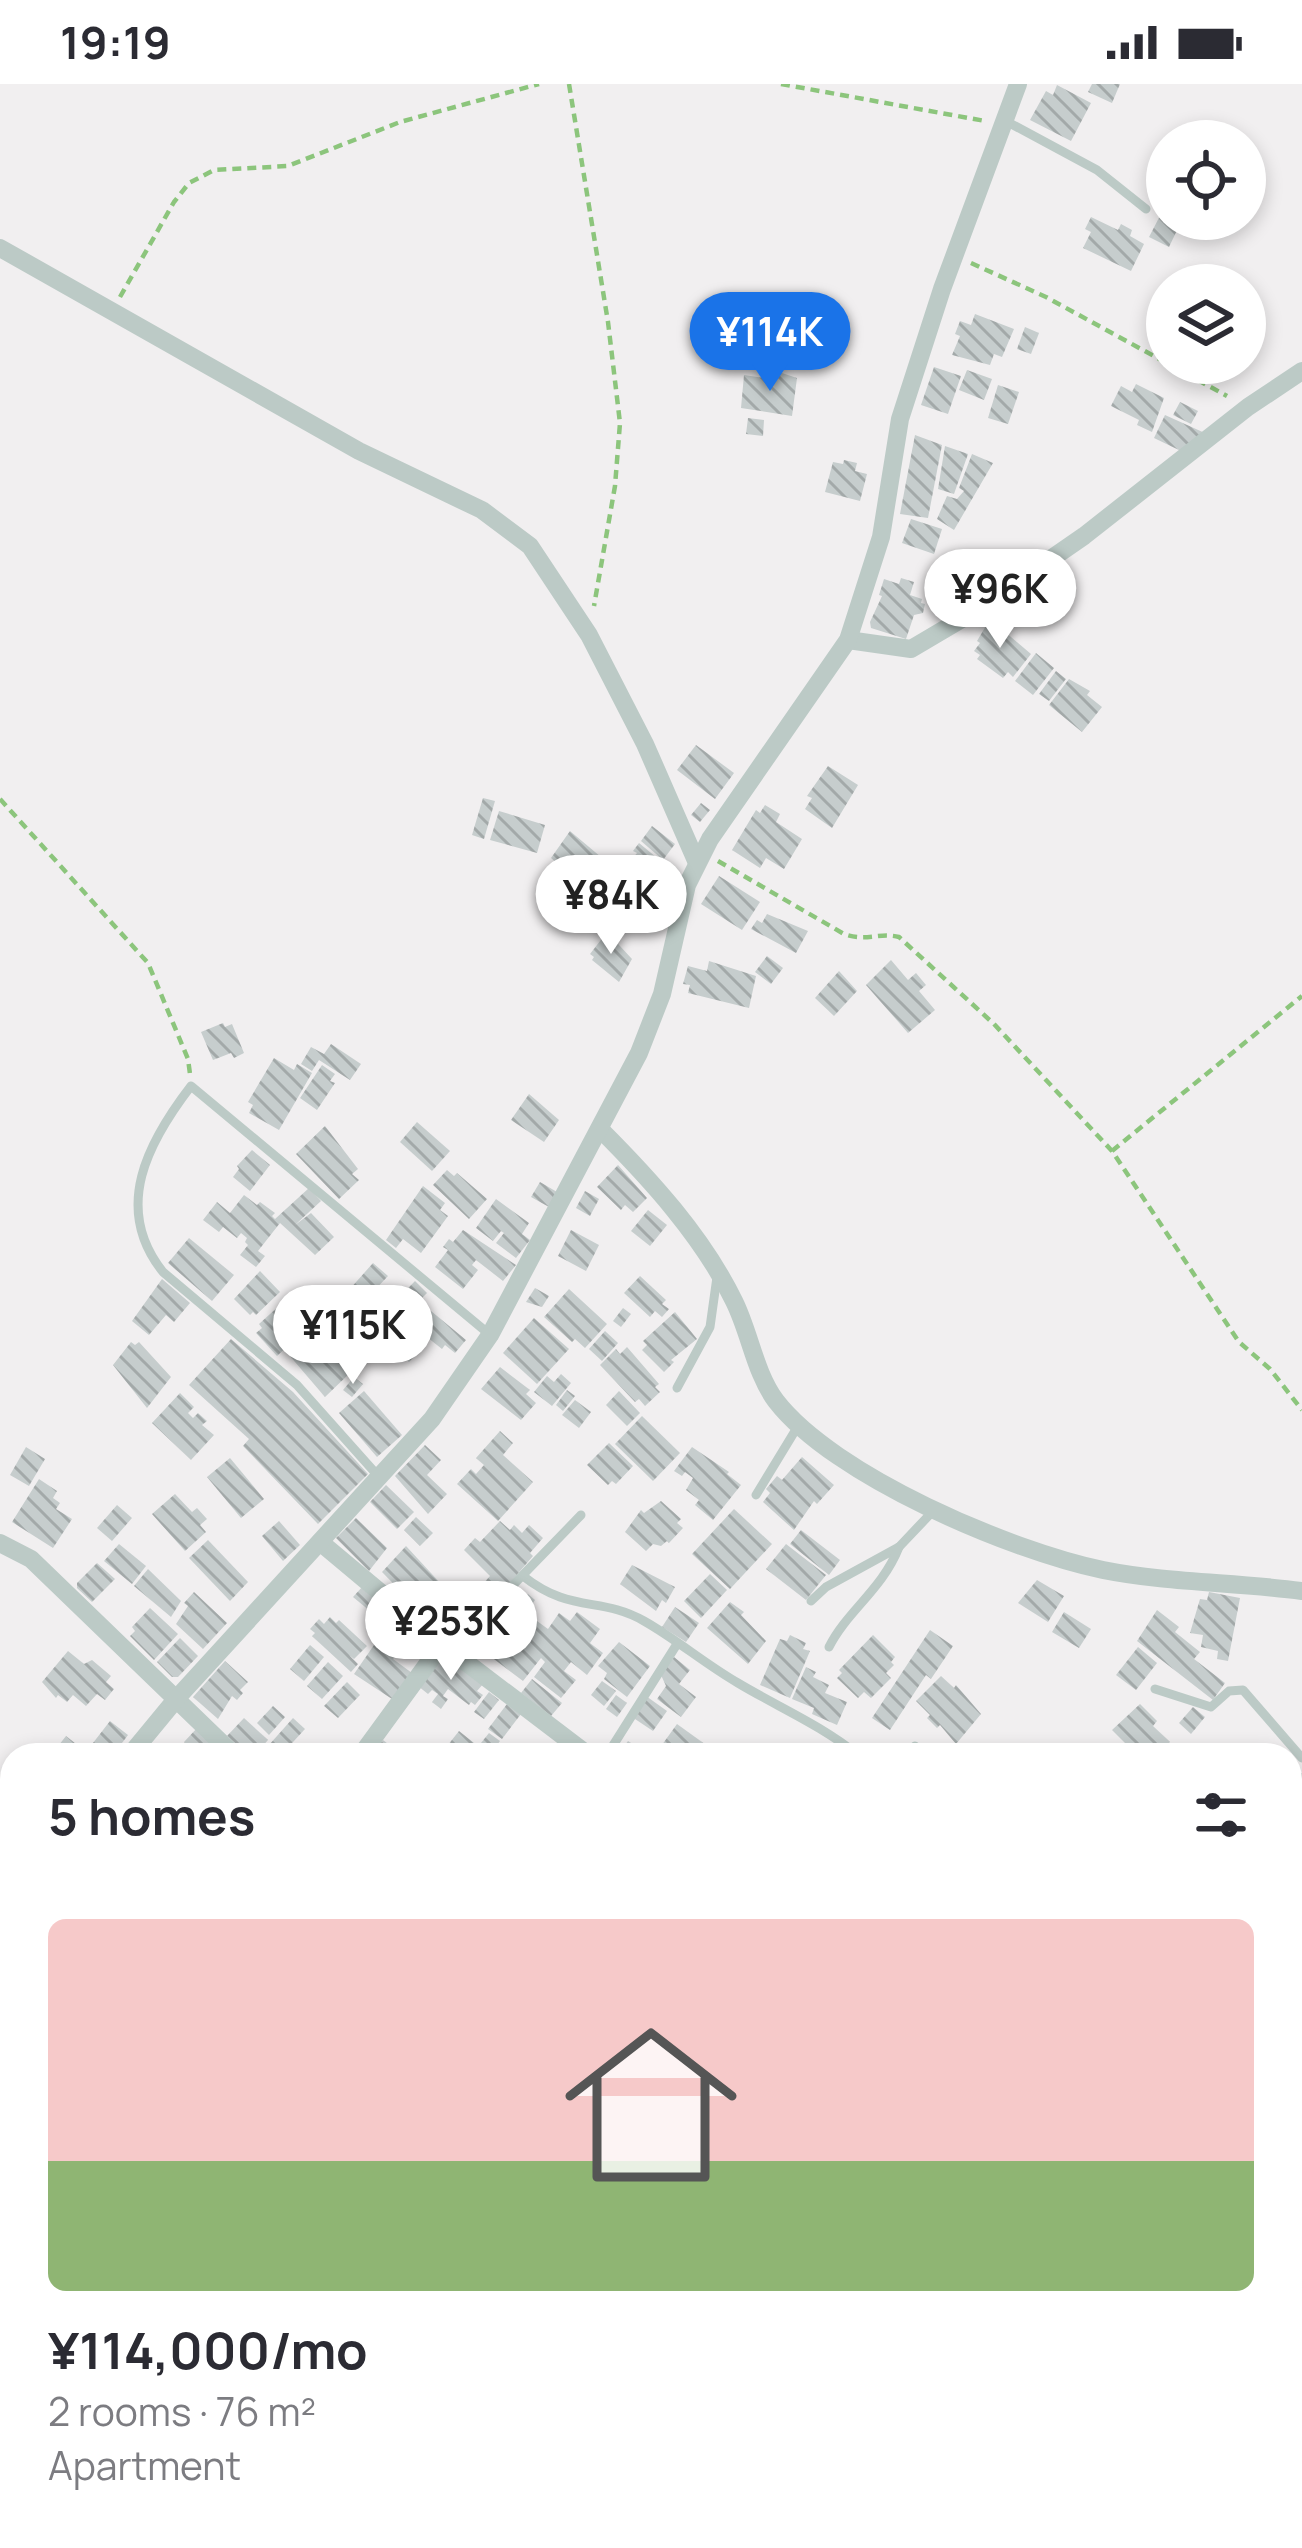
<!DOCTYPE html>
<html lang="en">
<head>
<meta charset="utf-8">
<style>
  :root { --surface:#fff; --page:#f2f2f3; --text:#2b2b33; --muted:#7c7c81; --line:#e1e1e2; --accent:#1a73e8 }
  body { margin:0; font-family:Manrope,sans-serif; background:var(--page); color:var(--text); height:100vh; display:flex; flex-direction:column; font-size:45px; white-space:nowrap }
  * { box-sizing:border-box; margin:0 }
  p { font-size:39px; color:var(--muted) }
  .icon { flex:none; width:66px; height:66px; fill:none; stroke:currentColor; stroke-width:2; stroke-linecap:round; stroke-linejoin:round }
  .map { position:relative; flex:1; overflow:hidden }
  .drawer { position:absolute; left:0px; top:1659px; width:1302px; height:807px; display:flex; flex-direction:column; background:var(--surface); border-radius:36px 36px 0 0; box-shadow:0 6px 18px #0003 }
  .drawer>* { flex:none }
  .controls { position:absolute; left:1146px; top:36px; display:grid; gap:24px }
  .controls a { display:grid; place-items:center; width:120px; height:120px; border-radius:50%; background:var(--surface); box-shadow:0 6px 18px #0003; font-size:60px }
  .price { position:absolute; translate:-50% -102px; padding:0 27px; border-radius:42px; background:#fff; color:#222; font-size:39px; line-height:78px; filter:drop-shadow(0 3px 6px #0008) }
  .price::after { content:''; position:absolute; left:50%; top:72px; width:36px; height:27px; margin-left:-18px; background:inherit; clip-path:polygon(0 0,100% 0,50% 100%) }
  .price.on { background:var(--accent); color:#fff }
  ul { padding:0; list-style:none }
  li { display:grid; align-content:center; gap:24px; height:636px; padding:0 48px }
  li+li { border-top:3px solid var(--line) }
  li span { display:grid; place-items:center; height:372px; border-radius:18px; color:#555 }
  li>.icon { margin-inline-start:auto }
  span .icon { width:216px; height:216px; fill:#fffc; stroke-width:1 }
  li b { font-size:51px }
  h2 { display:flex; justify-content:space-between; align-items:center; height:144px; padding:0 48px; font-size:51px }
  .status { display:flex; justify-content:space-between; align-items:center; height:84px; padding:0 60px; background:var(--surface); direction:ltr }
  .status svg { height:33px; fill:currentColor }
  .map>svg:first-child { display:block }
</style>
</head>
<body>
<div class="status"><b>19:19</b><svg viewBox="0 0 49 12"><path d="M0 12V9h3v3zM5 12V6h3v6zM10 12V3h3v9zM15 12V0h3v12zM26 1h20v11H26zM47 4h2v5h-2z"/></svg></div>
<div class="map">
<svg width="1302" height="2464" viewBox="0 0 1302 2464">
  <defs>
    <pattern id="forest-firs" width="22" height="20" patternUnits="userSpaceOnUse" patternTransform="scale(3)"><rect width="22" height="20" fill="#cfebc1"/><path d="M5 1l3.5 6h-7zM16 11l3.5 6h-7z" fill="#aac1a0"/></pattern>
    <pattern id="building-back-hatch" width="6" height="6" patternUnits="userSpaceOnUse" patternTransform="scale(3)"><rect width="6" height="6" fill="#c6cdcd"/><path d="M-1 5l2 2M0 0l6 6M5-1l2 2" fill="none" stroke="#a3a9a9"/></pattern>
  </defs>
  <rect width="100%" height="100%" fill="#f1eff0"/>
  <!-- forest -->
  <path fill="url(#forest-firs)" d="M326,2454H593L531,2461L504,2459L489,2464H318Z"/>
  <!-- building -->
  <g fill="url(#building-back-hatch)">
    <path d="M1092,0H1120L1112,19L1088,8Z"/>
    <path d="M1057,1L1091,19L1071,57L1030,36L1046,7L1053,11Z"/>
    <path d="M1162,128L1167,135L1181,138L1169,163L1149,153Z"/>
    <path d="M1091,133L1118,146L1121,140L1132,146L1130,152L1144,160L1131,187L1083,164L1091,148L1085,145Z"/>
    <path d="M975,230L1014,245L1002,273L994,270L990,281L952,271L960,252L955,250L960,237L971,241Z"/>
    <path d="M1025,243L1039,249L1031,270L1017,265Z"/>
    <path d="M934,283L961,292L948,330L921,321Z"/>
    <path d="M967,286L992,295L984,316L959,306Z"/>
    <path d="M776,287L797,294L792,332L741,324L744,291L771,295Z"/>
    <path d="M1136,300L1164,314L1152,348L1137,341L1139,336L1111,322L1121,302L1132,308Z"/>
    <path d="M998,301L1019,308L1008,340L988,334Z"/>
    <path d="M1180,318L1198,327L1191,340L1173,331Z"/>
    <path d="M1165,331L1207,350L1181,367L1154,354Z"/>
    <path d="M748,334L764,336L763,352L746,350Z"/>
    <path d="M915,351L942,361L928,434L900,430Z"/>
    <path d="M945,362L968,370L954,410L938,405Z"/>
    <path d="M972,370L993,379L954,446L937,435L947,412L957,415L964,407L959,404Z"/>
    <path d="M844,376L857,379L855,387L867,390L860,417L825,408L833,378L843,380Z"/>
    <path d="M911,435L942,445L934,470L902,459Z"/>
    <path d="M901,494L914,498L910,511L922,515L921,519L925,520L923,529L914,531L906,555L871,544L870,538L882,512L879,511L884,495L899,500Z"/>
    <path d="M990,535L1031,570L1013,593L1008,588L1003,594L977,575L980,571L974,567L980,559L977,557Z"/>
    <path d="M1036,569L1054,584L1033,611L1015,597Z"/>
    <path d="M1056,587L1066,595L1049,617L1039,610Z"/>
    <path d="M1069,595L1090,607L1087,611L1102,623L1082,648L1049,621Z"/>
    <path d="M696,661L734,689L715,715L677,686Z"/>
    <path d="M828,682L858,701L832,744L805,725L812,714L807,712Z"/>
    <path d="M483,714L495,717L484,755L472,751Z"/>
    <path d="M701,719L710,726L700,738L691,731Z"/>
    <path d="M765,721L780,730L776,738L802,755L784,785L766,774L760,784L732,766L756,726L760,729Z"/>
    <path d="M499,727L545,741L537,769L490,756Z"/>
    <path d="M652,742L675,760L663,776L641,757Z"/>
    <path d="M570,747L620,789L637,769L633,767L639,759L668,783L642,817L655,828L637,849L551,774Z"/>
    <path d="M719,792L760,818L742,846L701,820Z"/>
    <path d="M767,830L808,847L796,869L751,845L757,836L762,839Z"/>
    <path d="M607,848L632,875L619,898L592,876L594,873L590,870Z"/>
    <path d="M767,872L783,884L771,900L755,888Z"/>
    <path d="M891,876L908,896L916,889L926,901L919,907L935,926L908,949L866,901Z"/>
    <path d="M709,877L756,892L749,924L688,909L690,901L683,900L688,882L707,887Z"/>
    <path d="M839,887L857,907L834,932L815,914Z"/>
    <path d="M223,939L225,943L232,940L244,969L234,974L231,969L213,976L201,948Z"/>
    <path d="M331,960L361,980L350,996L319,976L312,987L301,980L311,963L324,970Z"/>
    <path d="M274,974L294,986L297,980L312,989L279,1046L249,1029L253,1021L248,1018Z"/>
    <path d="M322,981L335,990L330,997L335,999L317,1026L300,1014Z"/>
    <path d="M529,1010L559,1036L544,1058L511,1036Z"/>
    <path d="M417,1038L450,1067L432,1087L400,1058Z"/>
    <path d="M325,1042L358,1085L352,1090L359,1096L339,1115L296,1070Z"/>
    <path d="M252,1066L270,1081L250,1107L233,1093L239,1085L237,1082Z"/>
    <path d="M618,1081L647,1114L633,1128L625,1121L621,1126L597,1103Z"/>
    <path d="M447,1086L454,1092L457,1089L487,1115L469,1135L433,1101Z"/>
    <path d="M540,1098L557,1108L549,1123L531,1113Z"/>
    <path d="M423,1102L445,1119L440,1126L448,1132L421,1169L403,1155L396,1164L386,1156Z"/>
    <path d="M309,1104L321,1117L295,1141L311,1129L334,1153L315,1171L280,1139L258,1167L265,1172L256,1183L240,1171L248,1161L245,1158L247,1154L241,1149L237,1154L223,1143L219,1148L203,1136L217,1118L230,1129L244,1111L257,1121L260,1118L275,1129L272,1132L275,1135Z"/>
    <path d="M585,1107L599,1115L590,1132L576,1124Z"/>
    <path d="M496,1115L529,1139L522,1150L530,1156L516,1174L496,1159L504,1149L501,1147L493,1157L476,1144Z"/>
    <path d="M648,1126L667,1141L650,1162L631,1147Z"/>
    <path d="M463,1146L516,1181L503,1197L476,1176L472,1181L478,1186L463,1205L435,1183L448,1166L443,1163L449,1155L453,1158Z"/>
    <path d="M571,1146L599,1161L586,1187L558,1172Z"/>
    <path d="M189,1154L234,1191L212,1217L168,1179Z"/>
    <path d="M373,1179L388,1192L372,1209L397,1236L378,1257L343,1222L346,1219L341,1215Z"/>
    <path d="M260,1187L280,1208L256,1231L253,1228L250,1231L234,1215Z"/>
    <path d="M640,1192L666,1216L662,1220L669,1225L662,1233L655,1227L650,1233L624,1209Z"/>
    <path d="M162,1195L190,1219L174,1238L166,1231L149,1251L132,1237Z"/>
    <path d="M415,1197L427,1209L402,1234L391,1222Z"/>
    <path d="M535,1204L549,1212L542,1223L526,1218Z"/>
    <path d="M569,1205L607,1240L585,1264L575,1255L572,1258L544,1233Z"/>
    <path d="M291,1211L310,1231L305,1235L310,1241L277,1272L256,1249L262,1244L259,1240Z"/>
    <path d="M623,1224L631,1230L621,1243L613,1237Z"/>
    <path d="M431,1227L466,1256L455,1269L445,1261L442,1265L413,1242Z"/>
    <path d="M675,1228L697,1255L671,1276L674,1278L664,1288L642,1266L647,1261L643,1257Z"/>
    <path d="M534,1234L569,1265L537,1300L503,1269Z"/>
    <path d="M400,1241L424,1262L409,1278L386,1257Z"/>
    <path d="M605,1247L618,1259L602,1277L589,1265Z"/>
    <path d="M310,1250L320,1259L324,1255L351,1288L325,1313L289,1271Z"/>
    <path d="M231,1255L293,1308L368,1390L318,1440L243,1362L249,1355L189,1301Z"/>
    <path d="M131,1258L135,1261L139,1258L171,1293L147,1324L113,1281Z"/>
    <path d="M627,1263L659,1300L655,1303L660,1308L645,1322L639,1315L635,1318L600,1281L616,1265L620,1270Z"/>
    <path d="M500,1283L530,1306L526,1310L536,1319L521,1336L481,1305Z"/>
    <path d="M561,1290L571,1299L552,1322L534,1308L547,1292L554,1298Z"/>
    <path d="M354,1293L363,1300L352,1313L343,1306Z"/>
    <path d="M567,1306L575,1312L563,1327L556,1321Z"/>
    <path d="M364,1307L402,1351L377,1373L339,1329Z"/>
    <path d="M619,1307L640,1329L627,1342L606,1321Z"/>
    <path d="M180,1309L194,1323L188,1329L193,1334L198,1329L207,1337L202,1341L214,1351L191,1376L152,1339Z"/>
    <path d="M575,1316L591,1328L579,1344L562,1331Z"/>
    <path d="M642,1332L680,1369L653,1397L615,1360Z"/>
    <path d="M500,1347L513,1359L503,1371L533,1398L498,1437L457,1400L471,1385L476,1390L484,1381L476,1374Z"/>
    <path d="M609,1359L633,1382L616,1400L612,1397L608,1401L587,1381Z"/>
    <path d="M425,1361L441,1376L427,1391L447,1410L428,1430L395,1392Z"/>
    <path d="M26,1363L45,1375L29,1402L10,1391Z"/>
    <path d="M692,1363L729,1388L727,1390L741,1401L713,1436L695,1421L699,1416L686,1406L693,1394L685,1388L682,1392L674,1387Z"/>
    <path d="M802,1373L834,1401L817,1420L814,1417L794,1446L763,1418L770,1409L766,1405L777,1392L782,1396Z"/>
    <path d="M230,1374L264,1415L241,1434L207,1393Z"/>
    <path d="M39,1395L57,1407L53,1414L60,1419L56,1425L72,1435L53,1464L12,1438Z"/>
    <path d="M386,1401L414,1428L397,1445L370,1418Z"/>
    <path d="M175,1410L192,1428L197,1424L207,1435L200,1441L206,1448L185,1467L152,1430Z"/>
    <path d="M661,1417L681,1435L677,1439L683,1444L669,1459L667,1457L661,1462L653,1460L646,1467L625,1448L641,1426L644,1429Z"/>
    <path d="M117,1421L132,1434L112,1457L97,1444Z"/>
    <path d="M734,1425L772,1460L730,1505L692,1470Z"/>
    <path d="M416,1433L433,1449L420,1462L404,1446Z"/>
    <path d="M356,1434L387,1464L369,1487L336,1454Z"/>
    <path d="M279,1437L300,1461L283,1477L262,1452Z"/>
    <path d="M500,1437L510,1446L514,1441L522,1449L529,1441L543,1454L530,1469L533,1472L496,1515L481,1502L490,1492L464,1466L475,1454L480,1458Z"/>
    <path d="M801,1446L840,1476L829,1491L790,1460Z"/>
    <path d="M208,1456L248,1498L230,1517L189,1474Z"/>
    <path d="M119,1460L146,1482L132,1500L104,1477Z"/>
    <path d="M786,1460L826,1491L806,1516L766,1485Z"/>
    <path d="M406,1462L442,1501L419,1526L382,1488Z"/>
    <path d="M97,1479L115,1495L92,1518L77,1504V1499Z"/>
    <path d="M632,1481L675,1503L666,1519L662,1516L656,1527L620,1500Z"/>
    <path d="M148,1485L181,1517L171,1533L134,1502Z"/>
    <path d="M710,1490L727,1506L701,1534L684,1517Z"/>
    <path d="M1037,1496L1064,1512L1048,1538L1018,1519Z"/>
    <path d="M363,1502L385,1520L376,1532L353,1513Z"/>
    <path d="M194,1508L227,1539L203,1565L176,1540L188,1522L184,1519Z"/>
    <path d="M1209,1508L1240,1514L1228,1577L1217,1575L1218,1567L1201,1563L1203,1551L1190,1549L1200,1515L1207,1516Z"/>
    <path d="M513,1509L523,1516L528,1510L535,1516L526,1529L548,1545L559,1529L570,1537L577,1528L600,1545L590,1559L603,1569L587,1591L571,1578L564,1587L576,1596L561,1614L534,1593L545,1578L541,1574L523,1597L490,1572L513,1543L497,1530Z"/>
    <path d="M436,1514L466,1538L453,1555L423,1531Z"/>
    <path d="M730,1518L744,1528L741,1531L766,1557L748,1580L707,1544Z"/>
    <path d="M675,1523L699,1539L686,1558L662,1543Z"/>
    <path d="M150,1524L178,1550L154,1576L130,1552L135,1547L132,1543Z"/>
    <path d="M1157,1526L1179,1543L1175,1548L1200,1568L1194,1575L1225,1599L1213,1616L1137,1557Z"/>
    <path d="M1064,1528L1091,1545L1079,1564L1052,1548Z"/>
    <path d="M491,1531L508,1544L495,1561L478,1548Z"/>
    <path d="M330,1533L336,1539L339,1536L367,1562L354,1575L349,1571L358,1580L351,1588L312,1552L315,1549L310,1545L319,1535L324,1540Z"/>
    <path d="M930,1546L953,1562L931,1595L926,1591L890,1646L872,1634Z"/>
    <path d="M790,1551L806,1559L803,1565L810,1567L790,1614L760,1601L780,1555L787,1557Z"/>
    <path d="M873,1551L895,1573L891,1578L894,1581L886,1589L891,1594L871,1614L864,1608L858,1614L837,1594L842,1589L839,1586Z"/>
    <path d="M180,1554L198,1572L178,1593H172L157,1578Z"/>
    <path d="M619,1558L650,1582L627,1613L604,1595L607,1589L598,1582Z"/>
    <path d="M387,1560L398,1569L393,1575L412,1589L392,1615L354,1590L374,1561L382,1567Z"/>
    <path d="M310,1561L324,1573L304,1597L290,1585Z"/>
    <path d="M1138,1563L1157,1579L1136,1606L1116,1591Z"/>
    <path d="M68,1567L84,1580L92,1576L111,1592L106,1598L114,1605L105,1616L97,1610L86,1622L73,1611L67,1618L58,1611L56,1614L42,1598Z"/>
    <path d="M442,1571L484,1599L477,1607L483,1611L475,1621L471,1618L469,1621L448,1605L443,1612L448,1615L441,1625L432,1618L438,1610L432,1606L428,1610L418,1602Z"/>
    <path d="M674,1573L690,1586L679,1600L696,1613L681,1633L657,1615L666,1602L661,1591Z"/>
    <path d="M225,1577L248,1598L240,1606L243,1609L237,1616L232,1612L218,1635L193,1613Z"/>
    <path d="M328,1578L343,1592L322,1615L307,1602Z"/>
    <path d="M806,1583L816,1588L813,1593L829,1601L825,1609L847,1618L837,1641L812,1630L814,1624L792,1615Z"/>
    <path d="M941,1592L954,1604L956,1601L981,1630L956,1660L940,1641L937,1644L927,1634L930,1631L916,1617Z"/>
    <path d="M532,1595L562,1619L551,1632L521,1609Z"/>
    <path d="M602,1597L616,1607L604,1622L591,1611Z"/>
    <path d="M347,1598L360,1611L338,1634L324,1622Z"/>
    <path d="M489,1608L499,1616L484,1635L474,1628Z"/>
    <path d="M616,1611L627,1619L617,1633L606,1625Z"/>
    <path d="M646,1612L667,1627L653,1647L632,1633Z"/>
    <path d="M507,1620L521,1630L502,1655L488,1645Z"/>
    <path d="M1140,1620L1157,1637L1153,1642L1170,1658L1158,1671H1130L1125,1667L1129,1663L1112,1646Z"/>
    <path d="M273,1622L285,1633L269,1651L257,1639Z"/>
    <path d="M1193,1623L1205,1633L1191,1650L1179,1639Z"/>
    <path d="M244,1634L268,1656L255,1671H248L227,1652Z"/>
    <path d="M293,1634L305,1645L281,1671L269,1661Z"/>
    <path d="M110,1637L128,1651L113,1671H51L66,1652L86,1668Z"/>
    <path d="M677,1640L720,1671H666L659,1665Z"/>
    <path d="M198,1643L220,1663L213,1671H187L192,1666L184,1658Z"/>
    <path d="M459,1647L489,1671H440Z"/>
    <path d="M489,1649L500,1657L492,1668L481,1659Z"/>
    <path d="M383,1656L402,1671H372Z"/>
    <path d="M628,1657L648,1671H618Z"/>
    <path d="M12,1712V1738L0,1729Z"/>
    <path d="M1294,1727L1302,1733V1773L1290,1763V1731Z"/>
    <path d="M0,1837L9,1839L2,1874H0Z"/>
    <path d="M1302,1901V1944L1297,1938L1302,1933L1290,1920V1911Z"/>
    <path d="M1302,2100V2128L1290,2143V2115Z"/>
    <path d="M1302,2134V2163L1290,2179V2150Z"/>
    <path d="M1302,2170V2197L1290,2213V2186Z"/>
    <path d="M0,2173H6L7,2206H0Z"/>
    <path d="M1302,2202V2232L1290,2248V2218Z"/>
    <path d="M9,2229L12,2257L1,2260L0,2231Z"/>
    <path d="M1302,2240V2266L1290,2282V2256Z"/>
    <path d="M1302,2272V2300L1290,2316V2288Z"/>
    <path d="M1302,2309V2337L1290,2353V2325Z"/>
    <path d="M1302,2361V2389L1295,2398L1290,2394V2377Z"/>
    <path d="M151,2454H172L176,2464H143L141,2458Z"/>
  </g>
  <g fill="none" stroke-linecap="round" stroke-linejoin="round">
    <!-- path -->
    <g stroke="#8cc57c" stroke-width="4.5" stroke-dasharray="9 6" stroke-linecap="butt">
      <path d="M569,0L608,238L620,339L615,402L594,522"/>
      <path d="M781,0L985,37"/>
      <path d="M971,179L1046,213L1227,312"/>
      <path d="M120,213L174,118L189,99L214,86L288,82L400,38L539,0"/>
      <path d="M0,715L148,879L188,975L190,990"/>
      <path d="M718,777L844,850C866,858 879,848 899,853L994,940L1112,1067L1239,1258L1270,1285L1302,1326"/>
      <path d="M1112,1067L1302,912"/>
    </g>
    <!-- lane -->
    <g stroke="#bccac6" stroke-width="9">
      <path d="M1004,36L1097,86L1146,125"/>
      <path d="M677,1304L710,1243L717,1193"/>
      <path d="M379,1393L297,1301L163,1188C112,1124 148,1058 191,1002L489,1250"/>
      <path d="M756,1411L798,1342"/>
      <path d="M523,1492C571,1530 600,1512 644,1537C676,1555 705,1580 738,1599C778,1623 821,1641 858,1671"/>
      <path d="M811,1517L826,1503L899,1463L935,1425"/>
      <path d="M829,1563C847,1527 882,1506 899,1463"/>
      <path d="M451,1565L581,1431"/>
      <path d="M1155,1605L1211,1623L1229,1607L1243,1606L1302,1674"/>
      <path d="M915,1662L918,1671"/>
      <path d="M607,1671L677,1560"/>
      <path d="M1290,1779L1302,1789"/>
      <path d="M10,2368L12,2366"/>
      <path d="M88,2454L93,2464"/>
    </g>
    <!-- street -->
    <g stroke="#bccac6" stroke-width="18">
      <path d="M0,164L359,367L482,426L530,462L589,551L645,660L697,779"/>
      <path d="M848,556L911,565L977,526L1084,452L1248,323L1302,287"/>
      <path d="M600,1045C650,1095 703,1153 734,1217C750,1249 755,1289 776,1317C834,1392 1011,1467 1103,1486C1168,1499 1236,1498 1302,1507"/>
      <path d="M320,1458L442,1560L588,1671"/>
      <path d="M0,1459L31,1475L234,1671"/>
      <path d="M130,1671L177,1614L432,1335L490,1251L639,969L662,910L687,801L710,755L848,556L881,453L900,335L942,205L1018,0"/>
      <path d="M361,1671L442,1560"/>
      <path d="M1290,1712L1302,1698"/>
      <path d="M0,1817L12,1823"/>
      <path d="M0,1980L12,1868"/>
      <path d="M1290,2032L1302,2031"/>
      <path d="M0,2081L12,2125"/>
      <path d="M1290,2410L1302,2419"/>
      <path d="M205,2454L213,2464"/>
      <path d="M809,2454L821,2464"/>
      <path d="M309,2464L317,2454"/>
      <path d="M605,2464L668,2454"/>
    </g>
  </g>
</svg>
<div class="controls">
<a><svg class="icon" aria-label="locate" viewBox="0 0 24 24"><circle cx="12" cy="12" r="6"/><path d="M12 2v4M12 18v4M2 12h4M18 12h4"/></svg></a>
<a><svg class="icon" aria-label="layers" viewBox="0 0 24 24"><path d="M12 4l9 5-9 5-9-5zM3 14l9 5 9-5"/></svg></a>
</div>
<b class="price on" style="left:770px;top:310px">¥114K</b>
<b class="price" style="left:1000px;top:567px">¥96K</b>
<b class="price" style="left:611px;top:873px">¥84K</b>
<b class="price" style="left:353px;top:1303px">¥115K</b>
<b class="price" style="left:451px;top:1599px">¥253K</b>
<section class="drawer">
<h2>5 homes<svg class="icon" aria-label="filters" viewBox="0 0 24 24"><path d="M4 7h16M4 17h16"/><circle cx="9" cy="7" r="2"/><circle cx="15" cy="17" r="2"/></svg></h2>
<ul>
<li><span style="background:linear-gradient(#f6c9c9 65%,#8fb573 0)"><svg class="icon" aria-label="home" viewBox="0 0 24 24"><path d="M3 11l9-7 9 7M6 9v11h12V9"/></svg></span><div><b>¥114,000/mo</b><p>2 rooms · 76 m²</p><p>Apartment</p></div></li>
</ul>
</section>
</div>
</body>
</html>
